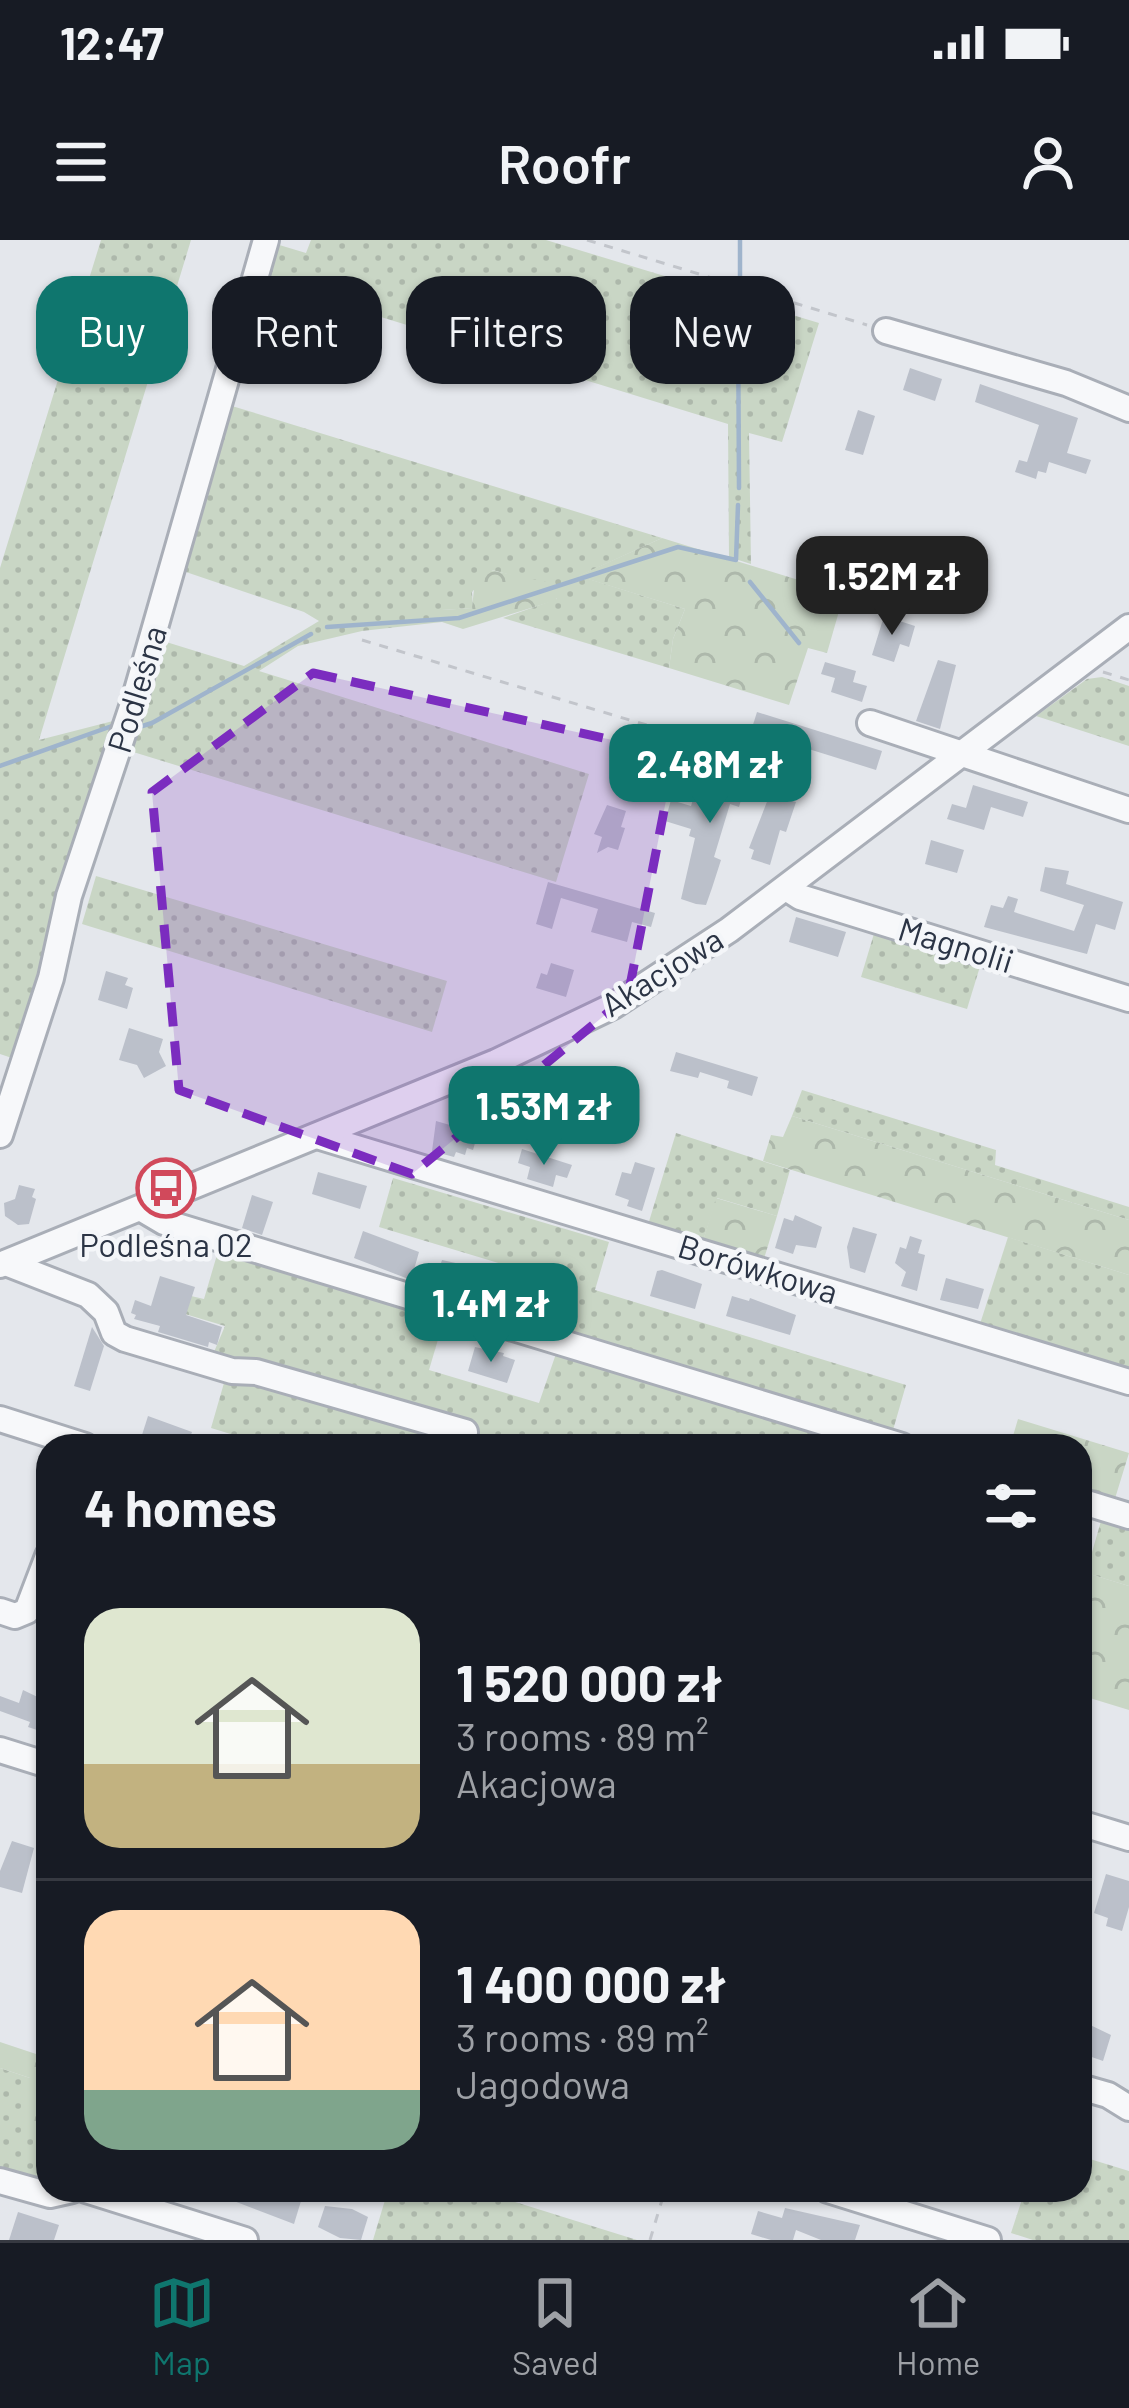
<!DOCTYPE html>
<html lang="en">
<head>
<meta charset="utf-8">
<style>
  :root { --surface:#171b24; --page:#242831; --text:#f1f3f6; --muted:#9ea1a6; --line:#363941; --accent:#0f766e }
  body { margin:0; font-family:Barlow,sans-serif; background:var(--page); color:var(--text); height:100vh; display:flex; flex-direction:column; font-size:45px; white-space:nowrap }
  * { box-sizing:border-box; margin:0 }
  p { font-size:39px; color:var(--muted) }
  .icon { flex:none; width:66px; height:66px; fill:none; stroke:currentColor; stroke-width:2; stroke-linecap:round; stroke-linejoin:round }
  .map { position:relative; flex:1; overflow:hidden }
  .drawer { position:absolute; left:36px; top:1194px; width:1056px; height:768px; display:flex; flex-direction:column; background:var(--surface); border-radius:36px; box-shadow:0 3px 9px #0004 }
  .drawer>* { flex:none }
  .hud { position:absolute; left:36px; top:36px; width:1059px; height:108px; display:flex; gap:24px }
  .price { position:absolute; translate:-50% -102px; padding:0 27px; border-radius:24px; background:var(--accent); color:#fff; font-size:39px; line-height:78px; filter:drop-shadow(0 3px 6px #0008) }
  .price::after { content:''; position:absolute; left:50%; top:72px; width:36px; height:27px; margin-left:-18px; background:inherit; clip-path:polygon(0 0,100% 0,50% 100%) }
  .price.active { background:#222; color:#fff }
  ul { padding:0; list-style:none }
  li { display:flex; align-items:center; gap:36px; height:300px; padding:0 48px }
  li+li { border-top:3px solid var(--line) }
  li span { display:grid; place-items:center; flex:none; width:336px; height:240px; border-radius:36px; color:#555 }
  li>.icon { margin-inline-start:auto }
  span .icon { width:144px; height:144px; fill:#fffc; stroke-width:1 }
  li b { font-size:51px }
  h2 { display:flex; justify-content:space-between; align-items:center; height:144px; padding:0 48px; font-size:51px }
  .chip { padding:0 42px; border-radius:36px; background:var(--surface); box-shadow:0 3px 9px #0004; font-size:42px; line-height:108px }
  .chip.active { background:var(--accent); color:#fff }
  .status { display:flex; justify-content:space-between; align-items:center; height:84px; padding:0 60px; background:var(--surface); direction:ltr }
  .status svg { height:33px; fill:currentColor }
  header { display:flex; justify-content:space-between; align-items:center; height:156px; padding:0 48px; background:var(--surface); font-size:54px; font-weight:600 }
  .tabs { display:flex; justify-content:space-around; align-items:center; height:168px; border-top:3px solid var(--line); background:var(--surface); font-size:33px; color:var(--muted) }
  .tabs a { display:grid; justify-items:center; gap:6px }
  .tabs .active { color:var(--accent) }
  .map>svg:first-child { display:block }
</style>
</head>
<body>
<div class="status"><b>12:47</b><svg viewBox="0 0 49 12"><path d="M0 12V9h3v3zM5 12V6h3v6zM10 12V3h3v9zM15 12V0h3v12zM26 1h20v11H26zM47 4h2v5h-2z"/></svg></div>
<header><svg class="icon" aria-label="menu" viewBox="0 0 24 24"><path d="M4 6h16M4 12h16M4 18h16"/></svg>Roofr<svg class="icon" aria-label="person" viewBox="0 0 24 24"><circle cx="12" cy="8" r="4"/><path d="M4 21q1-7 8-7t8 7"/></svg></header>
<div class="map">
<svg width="1129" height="2000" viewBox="0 0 1129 2000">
  <defs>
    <pattern id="grass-dots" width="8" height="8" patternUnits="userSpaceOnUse" patternTransform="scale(3)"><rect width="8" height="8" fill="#c9d6c5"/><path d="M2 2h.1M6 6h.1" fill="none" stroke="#adb8ab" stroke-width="1.8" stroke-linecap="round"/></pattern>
    <pattern id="forest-crowns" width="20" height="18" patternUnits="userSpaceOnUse" patternTransform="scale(3)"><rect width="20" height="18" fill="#c9d6c5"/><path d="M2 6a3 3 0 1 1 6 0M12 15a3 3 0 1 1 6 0" fill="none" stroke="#adb8ab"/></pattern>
  </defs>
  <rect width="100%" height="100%" fill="#e4e7ec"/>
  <!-- grass -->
  <g fill="url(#grass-dots)">
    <path d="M101,0H191L39,500L113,481L12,818L0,814V328Z"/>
    <path d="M311,0H546L819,83L782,202L749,193L751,324L729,317L728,184L264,41L276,4L306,13Z"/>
    <path d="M232,166L662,298L579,336L685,369L673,399L669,428L503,378L557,359L518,337L492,330L472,352L473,368L442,370V382L362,391L298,406L259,431L589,534L556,642L130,511L163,401L244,426L319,381L304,372L183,331Z"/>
    <path d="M1102,437L1129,446V506L1036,476L1087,439Z"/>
    <path d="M96,636L447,741L432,792L82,684Z"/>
    <path d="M876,687L982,720L967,769L861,737Z"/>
    <path d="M802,850L996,910L995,925L1129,967V980L792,876Z"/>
    <path d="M676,893L790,930L777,976L717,958L702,1004L647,988Z"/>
    <path d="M393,938L609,1002L595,1050L906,1145L891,1197L554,1093L568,1044L379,987Z"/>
    <path d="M1008,997L1129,1035V1132L979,1087Z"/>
    <path d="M219,1008L445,1076L429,1130L539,1163L559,1105L887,1206H270L211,1188L226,1136L475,1186L257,1118L240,1123L211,1119L225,1086L185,1074L191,1056L204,1059Z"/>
    <path d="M1103,1274L1129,1282V1346L1086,1333Z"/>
    <path d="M0,1828L30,1838L40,1906L48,1909V1948L0,1932Z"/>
    <path d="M1080,1916L1129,1931V2000H1033L1011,1993L1025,1950H1080Z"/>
    <path d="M388,1950H477L637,2000H373Z"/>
  </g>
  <!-- forest -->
  <g fill="url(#forest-crowns)">
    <path d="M662,298L844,354L827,413L808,408L789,465L669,428L673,399L685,369L578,336Z"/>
    <path d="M491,330L546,342L557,360L463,389L442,382L441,370L472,368L475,340Z"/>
    <path d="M792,876L1129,980V1035L763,921L771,895L783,897Z"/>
    <path d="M716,958L777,976L763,1022L702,1004Z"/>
    <path d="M1018,1179L1129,1213L1113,1265L1080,1254V1206H1010Z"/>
    <path d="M1080,1331L1129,1346V1470L1080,1455Z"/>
    <path d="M0,1802L48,1818V1909C16,1894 22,1867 30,1838L0,1828Z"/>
  </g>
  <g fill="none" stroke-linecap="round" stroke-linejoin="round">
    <!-- stream -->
    <g stroke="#9fb4cc" stroke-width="4.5">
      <path d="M740,39V0"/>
      <path d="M738,64L739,248"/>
      <path d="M750,342L799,403"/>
      <path d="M327,387L459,378L678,307L736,320L738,265"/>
      <path d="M136,488L152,483L311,394"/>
      <path d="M0,526L112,486"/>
    </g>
  </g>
  <!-- building -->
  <g fill="#bbc0ca">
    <path d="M910,128L942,139L935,161L903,150Z"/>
    <path d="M980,144L1078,178L1067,213L1091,220L1086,234L1049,222L1046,233L1038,231L1036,239L1015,232L1019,220L1027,222L1039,185L975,162Z"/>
    <path d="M858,170L875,176L863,215L845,210Z"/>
    <path d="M884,376L915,386L909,407L900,404L894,422L872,415Z"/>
    <path d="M938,420L956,425L940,489L916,481Z"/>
    <path d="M825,422L856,431L853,442L867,446L862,462L831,452L835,438L821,434Z"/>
    <path d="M757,472L882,511L876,530L751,491Z"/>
    <path d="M732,516L766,526L762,539L748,536L739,567L730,564L714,617L721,620L712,648L706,665L696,664L681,659L695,598L689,596L691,589L665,581L671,560L691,566L696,550L714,555L719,539L725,540Z"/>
    <path d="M973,545L1028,562L1023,577L991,567L984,590L947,579L952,564L966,568Z"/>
    <path d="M770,554L796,562L786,592L780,590L770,625L751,619L754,610L749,608Z"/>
    <path d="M607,565L626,571L621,587L625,588L618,610L608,607L597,613L602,597L594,594Z"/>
    <path d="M931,600L964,610L957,633L925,624Z"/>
    <path d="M1045,627L1069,631L1066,644L1123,662L1115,690L1096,684L1087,714L984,687L991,665L1003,668L1008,656L1018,659L1014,672L1074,691L1084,665L1040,651Z"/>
    <path d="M548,642L655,673L651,687L632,682L627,702L591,692L598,669L561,658L552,689L536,684Z"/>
    <path d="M796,677L846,692L838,717L789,702Z"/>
    <path d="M551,723L574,730L566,757L536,748L541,733L547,735Z"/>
    <path d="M106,731L128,738L125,745L133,748L127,769L98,760Z"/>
    <path d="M129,788L163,799L159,812L166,826L144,838L137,825L119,820Z"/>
    <path d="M676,812L758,837L752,856L727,848L729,841L700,832L698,838L670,831Z"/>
    <path d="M436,881L478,893L473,910L467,908L465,915L456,912L454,917L432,911Z"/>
    <path d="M522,909L572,925L567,938L556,935L553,947L527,939L530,927L518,923Z"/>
    <path d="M635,922L655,928L642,971L627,966L629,960L615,955L622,932L631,934Z"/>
    <path d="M318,932L367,946L360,969L312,954Z"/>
    <path d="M19,945L35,949L32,957L36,959L29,984L18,985L5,976L4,963L15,959Z"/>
    <path d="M252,955L273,962L262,995L242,988Z"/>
    <path d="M795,975L822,987L816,1008L796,1005L793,1014L775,1008L784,978L793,981Z"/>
    <path d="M853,987L877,994L865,1033L850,1028L847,1007Z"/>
    <path d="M363,991L419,1012L411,1040L354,1018Z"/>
    <path d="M910,996L922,1000L918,1013L925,1015L917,1051L901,1046L906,1032L895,1023L900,1007L906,1009Z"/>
    <path d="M442,1020L501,1033L494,1056L436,1038Z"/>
    <path d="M662,1030L702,1044L695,1069L650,1056L657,1031Z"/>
    <path d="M160,1036L195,1047L186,1075L222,1087L217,1105L209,1102L208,1107L158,1092L160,1086L134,1079L136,1075L131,1073L135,1060L151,1066Z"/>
    <path d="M946,1038L984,1049L978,1069L940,1060Z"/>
    <path d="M732,1056L749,1061L750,1058L796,1075L790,1095L726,1076Z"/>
    <path d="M92,1087L104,1106L90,1151L74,1146Z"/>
    <path d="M475,1107L504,1113L503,1116L515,1120L507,1143L468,1131Z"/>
    <path d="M148,1176L192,1192L187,1206H167L142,1195Z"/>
    <path d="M23,1450L48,1462V1475L40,1491L28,1487L30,1482L0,1471V1456L19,1463Z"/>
    <path d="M12,1601L34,1608L22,1653L0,1647V1631Z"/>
    <path d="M1106,1634L1129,1641V1667L1122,1691L1106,1686L1108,1678L1094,1673Z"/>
    <path d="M1086,1783L1111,1795L1103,1821L1086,1815L1088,1809L1080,1807V1785Z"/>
    <path d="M205,1950H277L301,1961L294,1984Z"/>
    <path d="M325,1966L352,1969L368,1977L361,2000L340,1998L318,1987Z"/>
    <path d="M785,1968L860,1985L855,2000H821L796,1990L793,2000H771L751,1994L758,1971L782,1978Z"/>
    <path d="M18,1972L59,1985L54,2000H9Z"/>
  </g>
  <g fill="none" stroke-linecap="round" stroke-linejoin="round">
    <defs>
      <g id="minor">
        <path d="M886,91L1066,143L1129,169"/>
        <path d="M870,483L1129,570"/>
        <path d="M786,648L800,657L1129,759"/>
        <path d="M0,895L51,738L69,656L134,461L266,0"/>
        <path d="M317,896L1129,1142"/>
        <path d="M142,969L164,982L902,1206"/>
        <path d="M6,1023L88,1055L106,1072L114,1093L125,1099L232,1131L256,1132L465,1192"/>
        <path d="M0,1025L496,822L613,766L729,690L1129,387"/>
        <path d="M0,1179L85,1206"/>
        <path d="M1080,1261L1129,1276"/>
        <path d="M0,1371L15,1376L27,1371L48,1316"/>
        <path d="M0,1510L48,1525"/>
        <path d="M1080,1583L1129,1598"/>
        <path d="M1080,1847L1108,1855L1129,1868"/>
        <path d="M0,1941L50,1955L72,1950"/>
        <path d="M86,1950L245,2000"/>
        <path d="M828,1950L988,2000"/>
      </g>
    </defs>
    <!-- minor casing -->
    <use href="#minor" stroke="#a9aeb7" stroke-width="30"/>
    <!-- path -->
    <g stroke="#c2c5cb" stroke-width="3" stroke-dasharray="9 9" stroke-linecap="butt">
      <path d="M587,0L867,85"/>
      <path d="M362,400L720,507"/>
      <path d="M1103,432L1129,440"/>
      <path d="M650,2000L665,1950"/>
    </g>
    <!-- minor -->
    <use href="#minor" stroke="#f7f8fa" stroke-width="24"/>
  </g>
  <!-- marked area -->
  <path fill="#7b2cbf" fill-opacity="0.2" stroke="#7b2cbf" stroke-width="9" stroke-dasharray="24 15" stroke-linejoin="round" d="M313,433L675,514L628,756L412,934L179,850L152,552Z"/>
  <!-- icons -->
  <defs>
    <symbol id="bus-ring" viewBox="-11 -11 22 22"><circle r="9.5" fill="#f4f6f9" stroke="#d1495b" stroke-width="1.5"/><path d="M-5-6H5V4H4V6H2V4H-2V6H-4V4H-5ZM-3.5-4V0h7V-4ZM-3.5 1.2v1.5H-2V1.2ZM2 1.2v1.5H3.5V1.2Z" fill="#d1495b"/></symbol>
  </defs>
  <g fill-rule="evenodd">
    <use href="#bus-ring" x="133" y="915" width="66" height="66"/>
  </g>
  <g text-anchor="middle" stroke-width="9" stroke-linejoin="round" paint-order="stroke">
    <!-- street labels -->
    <g font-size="33" fill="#2b3445" stroke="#f4f6f9">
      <text transform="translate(137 449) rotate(-73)" y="12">Podleśna</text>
      <text transform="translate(956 705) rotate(17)" y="12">Magnolii</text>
      <text transform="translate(662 732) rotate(-32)" y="12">Akacjowa</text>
      <text transform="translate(758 1029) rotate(17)" y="12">Borówkowa</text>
    </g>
    <!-- poi labels -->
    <g font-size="33" fill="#2b3445" stroke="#f4f6f9">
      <text x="166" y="1017">Podleśna 02</text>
    </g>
  </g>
</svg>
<b class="price active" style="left:892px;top:398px">1.52M zł</b>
<b class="price" style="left:710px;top:586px">2.48M zł</b>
<b class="price" style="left:544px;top:928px">1.53M zł</b>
<b class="price" style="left:491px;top:1125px">1.4M zł</b>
<div class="hud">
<a class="chip active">Buy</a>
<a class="chip">Rent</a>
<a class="chip">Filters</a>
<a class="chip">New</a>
</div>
<section class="drawer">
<h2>4 homes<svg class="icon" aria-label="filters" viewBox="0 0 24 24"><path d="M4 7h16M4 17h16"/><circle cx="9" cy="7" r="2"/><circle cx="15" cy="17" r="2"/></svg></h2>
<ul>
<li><span style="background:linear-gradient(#dfe7d0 65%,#c2b280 0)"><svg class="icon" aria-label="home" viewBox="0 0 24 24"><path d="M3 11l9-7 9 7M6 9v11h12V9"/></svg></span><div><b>1 520 000 zł</b><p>3 rooms · 89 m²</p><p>Akacjowa</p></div></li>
<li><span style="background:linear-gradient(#ffd9b3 75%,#7fa58c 0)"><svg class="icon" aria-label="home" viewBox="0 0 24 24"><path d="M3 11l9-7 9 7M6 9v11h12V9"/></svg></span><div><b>1 400 000 zł</b><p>3 rooms · 89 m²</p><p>Jagodowa</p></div></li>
</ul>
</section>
</div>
<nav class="tabs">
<a class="active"><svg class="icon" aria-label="map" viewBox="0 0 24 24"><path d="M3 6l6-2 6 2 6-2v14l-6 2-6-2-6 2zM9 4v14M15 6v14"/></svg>Map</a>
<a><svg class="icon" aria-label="saved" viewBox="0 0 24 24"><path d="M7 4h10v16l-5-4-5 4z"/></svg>Saved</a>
<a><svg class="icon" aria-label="home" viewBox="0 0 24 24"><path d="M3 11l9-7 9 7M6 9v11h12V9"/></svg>Home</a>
</nav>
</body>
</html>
